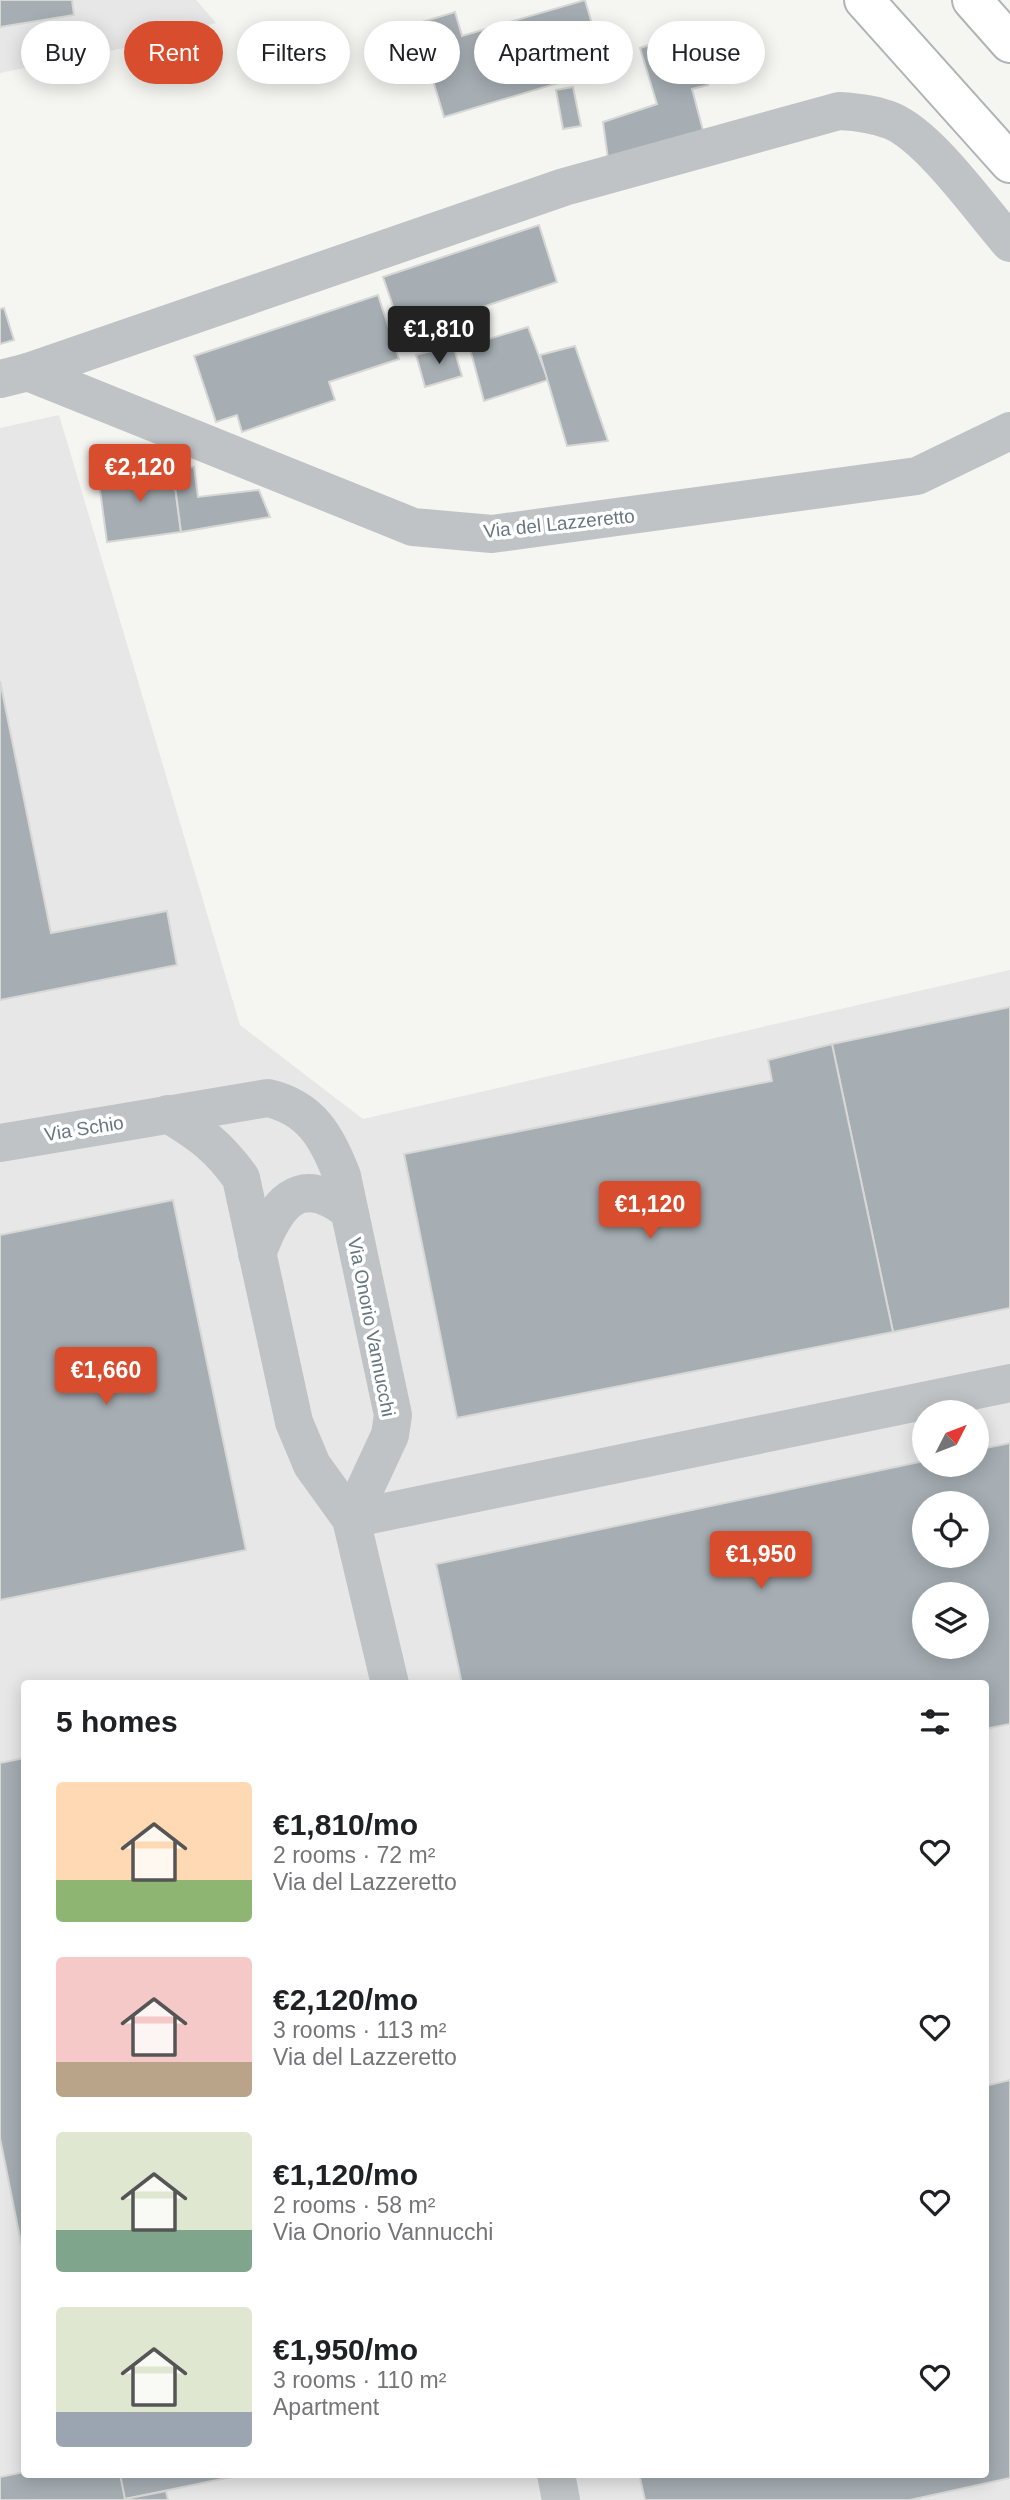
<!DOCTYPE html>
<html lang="en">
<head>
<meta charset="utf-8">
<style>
  :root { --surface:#fff; --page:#f6f6f6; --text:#202124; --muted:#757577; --accent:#d94d2f }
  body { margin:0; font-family:Arial,sans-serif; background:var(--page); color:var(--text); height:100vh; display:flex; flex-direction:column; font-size:26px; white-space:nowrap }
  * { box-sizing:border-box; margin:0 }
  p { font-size:23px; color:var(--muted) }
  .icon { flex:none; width:38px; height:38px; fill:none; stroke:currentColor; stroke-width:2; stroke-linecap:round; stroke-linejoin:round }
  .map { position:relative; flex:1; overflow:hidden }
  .drawer { position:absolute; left:21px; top:1680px; width:968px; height:798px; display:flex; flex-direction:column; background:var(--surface); border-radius:7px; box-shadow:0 4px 18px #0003 }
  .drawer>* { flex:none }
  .guide { position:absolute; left:21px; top:21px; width:970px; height:63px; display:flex; gap:14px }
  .needle { width:46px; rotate:48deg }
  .buttons { position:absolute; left:912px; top:1400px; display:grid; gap:14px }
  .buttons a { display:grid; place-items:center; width:77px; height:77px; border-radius:50%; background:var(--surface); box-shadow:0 4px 18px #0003; font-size:35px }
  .price { position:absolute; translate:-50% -60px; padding:0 16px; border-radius:7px; background:var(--accent); color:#fff; font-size:23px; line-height:46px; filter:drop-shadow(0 2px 4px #0008) }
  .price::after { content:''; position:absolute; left:50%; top:42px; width:21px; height:16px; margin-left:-10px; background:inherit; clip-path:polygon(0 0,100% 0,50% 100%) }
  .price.selected { background:#222; color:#fff }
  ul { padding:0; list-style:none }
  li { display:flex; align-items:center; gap:21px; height:175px; padding:0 35px }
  li span { display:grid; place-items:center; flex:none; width:196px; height:140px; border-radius:7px; color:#555 }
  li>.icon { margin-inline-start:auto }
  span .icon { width:84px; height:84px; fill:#fffc; stroke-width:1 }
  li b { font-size:30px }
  h2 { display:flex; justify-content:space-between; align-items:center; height:84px; padding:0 35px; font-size:30px }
  .tag { padding:0 24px; border-radius:32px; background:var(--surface); box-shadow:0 4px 18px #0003; font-size:24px; line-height:63px }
  .tag.selected { background:var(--accent); color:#fff }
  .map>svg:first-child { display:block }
</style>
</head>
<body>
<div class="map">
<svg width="1010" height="2500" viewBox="0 0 1010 2500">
  <rect width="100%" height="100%" fill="#f5f5f2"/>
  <!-- built -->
  <g fill="#e6e7e6" fill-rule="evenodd">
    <path d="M0,0H196L216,23L134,46L0,73Z"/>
    <path d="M59,415L240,1025L363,1119L1010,970V2500H0V428ZM924,1412H976V1465H924ZM924,1503H976V1556H924ZM924,1594H976V1647H924ZM24,1684H985V2474H24Z"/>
  </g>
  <!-- building -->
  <g fill="#a6aeb3" stroke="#d7d7d5" stroke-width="2" fill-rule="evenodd">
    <path d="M0,0H72L74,15L0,27Z"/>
    <path d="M585,0L605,69L444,117L416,24L455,12L462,36Z"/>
    <path d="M673,37L680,54L696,49L708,85L692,89L704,134L608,159L603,122L657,104L640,48Z"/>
    <path d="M573,87L581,126L563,129L556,90Z"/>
    <path d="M539,225L557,282L459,315L463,327L445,333L443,323L403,336L383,277Z"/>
    <path d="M378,295L399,359L329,382L335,400L242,432L237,415L216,422L194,356Z"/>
    <path d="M4,308L14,340L0,344V309Z"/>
    <path d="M528,327L548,380L484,401L469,345Z"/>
    <path d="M453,345L462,376L425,387L416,355Z"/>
    <path d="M575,346L608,441L567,446L540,355Z"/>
    <path d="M172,465L181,532L107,542L98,475Z"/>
    <path d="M194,467L198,497L259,490L270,517L181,532L173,470Z"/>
    <path d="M0,681L51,933L167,911L177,965L0,1000Z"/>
    <path d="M1010,1007V1308L893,1332L832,1044Z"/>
    <path d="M832,1044L893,1332L457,1418L404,1154L772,1081L768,1060Z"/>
    <path d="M173,1200L246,1550L0,1600V1235Z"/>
    <path d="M1010,1443V1724L985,1729V1684H462L436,1564L924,1461V1465H976V1450ZM924,1503H976V1556H924ZM924,1594H976V1647H924Z"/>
    <path d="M24,1758V2258L0,2138V1763Z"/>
    <path d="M1010,2080V2478L910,2500H645L639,2474H985V2086Z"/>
    <path d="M24,2472V2474H120L126,2500H0V2477Z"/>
    <path d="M120,2474H246L125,2499Z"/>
    <path d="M166,2491L168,2500H126L125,2499Z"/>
  </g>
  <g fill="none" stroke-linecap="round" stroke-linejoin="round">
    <defs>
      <g id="highway">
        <path d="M864,0L1010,163"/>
        <path d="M972,0L1010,43"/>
      </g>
    </defs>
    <!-- highway casing -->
    <use href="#highway" stroke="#b0b4b7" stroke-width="42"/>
    <!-- minor -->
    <g stroke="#bfc3c6" stroke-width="38">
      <path d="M28,372L564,187L839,111C858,112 875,114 892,121C931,138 981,210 1010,243"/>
      <path d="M0,379L28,372L413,527L492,534L917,476L1010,431"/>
      <path d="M168,1114C201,1134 218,1146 241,1178L294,1422L312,1465L351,1519L390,1684"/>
      <path d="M0,1143L268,1098C311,1108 327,1137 342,1176L393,1415L390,1435L351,1519"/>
      <path d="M257,1254C275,1206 297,1170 349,1211"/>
      <path d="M351,1519L1010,1383"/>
      <path d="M556,2474L561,2500"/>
    </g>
    <!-- highway -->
    <use href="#highway" stroke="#fff" stroke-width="38"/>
  </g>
  <g text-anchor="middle" stroke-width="7" stroke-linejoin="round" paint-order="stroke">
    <!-- street labels -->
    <g font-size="19" fill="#667781" stroke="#fff">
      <text transform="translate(559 523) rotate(-6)" y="7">Via del Lazzeretto</text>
      <text transform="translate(84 1128) rotate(-9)" y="7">Via Schio</text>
      <text transform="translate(372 1327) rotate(79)" y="7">Via Onorio Vannucchi</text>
    </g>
  </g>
</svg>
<div class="buttons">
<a><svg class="needle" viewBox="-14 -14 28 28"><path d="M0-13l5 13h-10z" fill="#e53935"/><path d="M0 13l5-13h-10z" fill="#757577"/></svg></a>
<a><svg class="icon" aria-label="locate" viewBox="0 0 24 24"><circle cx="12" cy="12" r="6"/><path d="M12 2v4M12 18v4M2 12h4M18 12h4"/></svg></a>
<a><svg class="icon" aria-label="layers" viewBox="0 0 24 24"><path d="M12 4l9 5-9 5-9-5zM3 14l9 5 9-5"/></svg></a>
</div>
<b class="price selected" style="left:439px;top:366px">€1,810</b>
<b class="price" style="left:140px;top:504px">€2,120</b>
<b class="price" style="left:650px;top:1241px">€1,120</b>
<b class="price" style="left:106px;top:1407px">€1,660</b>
<b class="price" style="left:761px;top:1591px">€1,950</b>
<div class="guide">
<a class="tag">Buy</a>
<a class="tag selected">Rent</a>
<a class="tag">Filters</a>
<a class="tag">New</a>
<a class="tag">Apartment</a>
<a class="tag">House</a>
</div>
<section class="drawer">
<h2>5 homes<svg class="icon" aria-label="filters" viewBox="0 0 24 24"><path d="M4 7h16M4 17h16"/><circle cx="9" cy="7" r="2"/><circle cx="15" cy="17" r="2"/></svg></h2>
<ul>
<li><span style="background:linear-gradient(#ffd9b3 70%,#8fb573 0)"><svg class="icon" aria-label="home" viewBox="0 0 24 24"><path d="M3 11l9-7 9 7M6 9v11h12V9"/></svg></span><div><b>€1,810/mo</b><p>2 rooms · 72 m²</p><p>Via del Lazzeretto</p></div><svg class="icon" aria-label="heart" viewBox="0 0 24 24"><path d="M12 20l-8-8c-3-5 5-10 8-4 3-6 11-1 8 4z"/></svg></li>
<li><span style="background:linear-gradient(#f6c9c9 75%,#b9a48a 0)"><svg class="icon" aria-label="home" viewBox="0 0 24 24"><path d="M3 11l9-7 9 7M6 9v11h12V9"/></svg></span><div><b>€2,120/mo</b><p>3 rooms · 113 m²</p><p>Via del Lazzeretto</p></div><svg class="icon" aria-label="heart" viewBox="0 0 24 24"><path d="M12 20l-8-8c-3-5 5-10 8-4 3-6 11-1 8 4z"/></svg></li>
<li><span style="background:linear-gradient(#dfe7d0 70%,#7fa58c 0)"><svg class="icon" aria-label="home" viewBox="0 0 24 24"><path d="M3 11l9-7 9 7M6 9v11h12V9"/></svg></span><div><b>€1,120/mo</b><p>2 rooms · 58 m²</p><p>Via Onorio Vannucchi</p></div><svg class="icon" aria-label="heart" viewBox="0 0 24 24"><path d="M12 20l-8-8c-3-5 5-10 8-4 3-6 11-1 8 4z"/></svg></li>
<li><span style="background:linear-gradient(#dfe7d0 75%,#9aa5b1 0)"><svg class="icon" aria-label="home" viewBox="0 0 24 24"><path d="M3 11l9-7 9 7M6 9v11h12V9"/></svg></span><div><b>€1,950/mo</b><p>3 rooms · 110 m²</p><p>Apartment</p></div><svg class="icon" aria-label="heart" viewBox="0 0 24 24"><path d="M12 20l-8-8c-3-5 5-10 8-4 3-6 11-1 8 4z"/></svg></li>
</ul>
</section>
</div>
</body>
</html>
